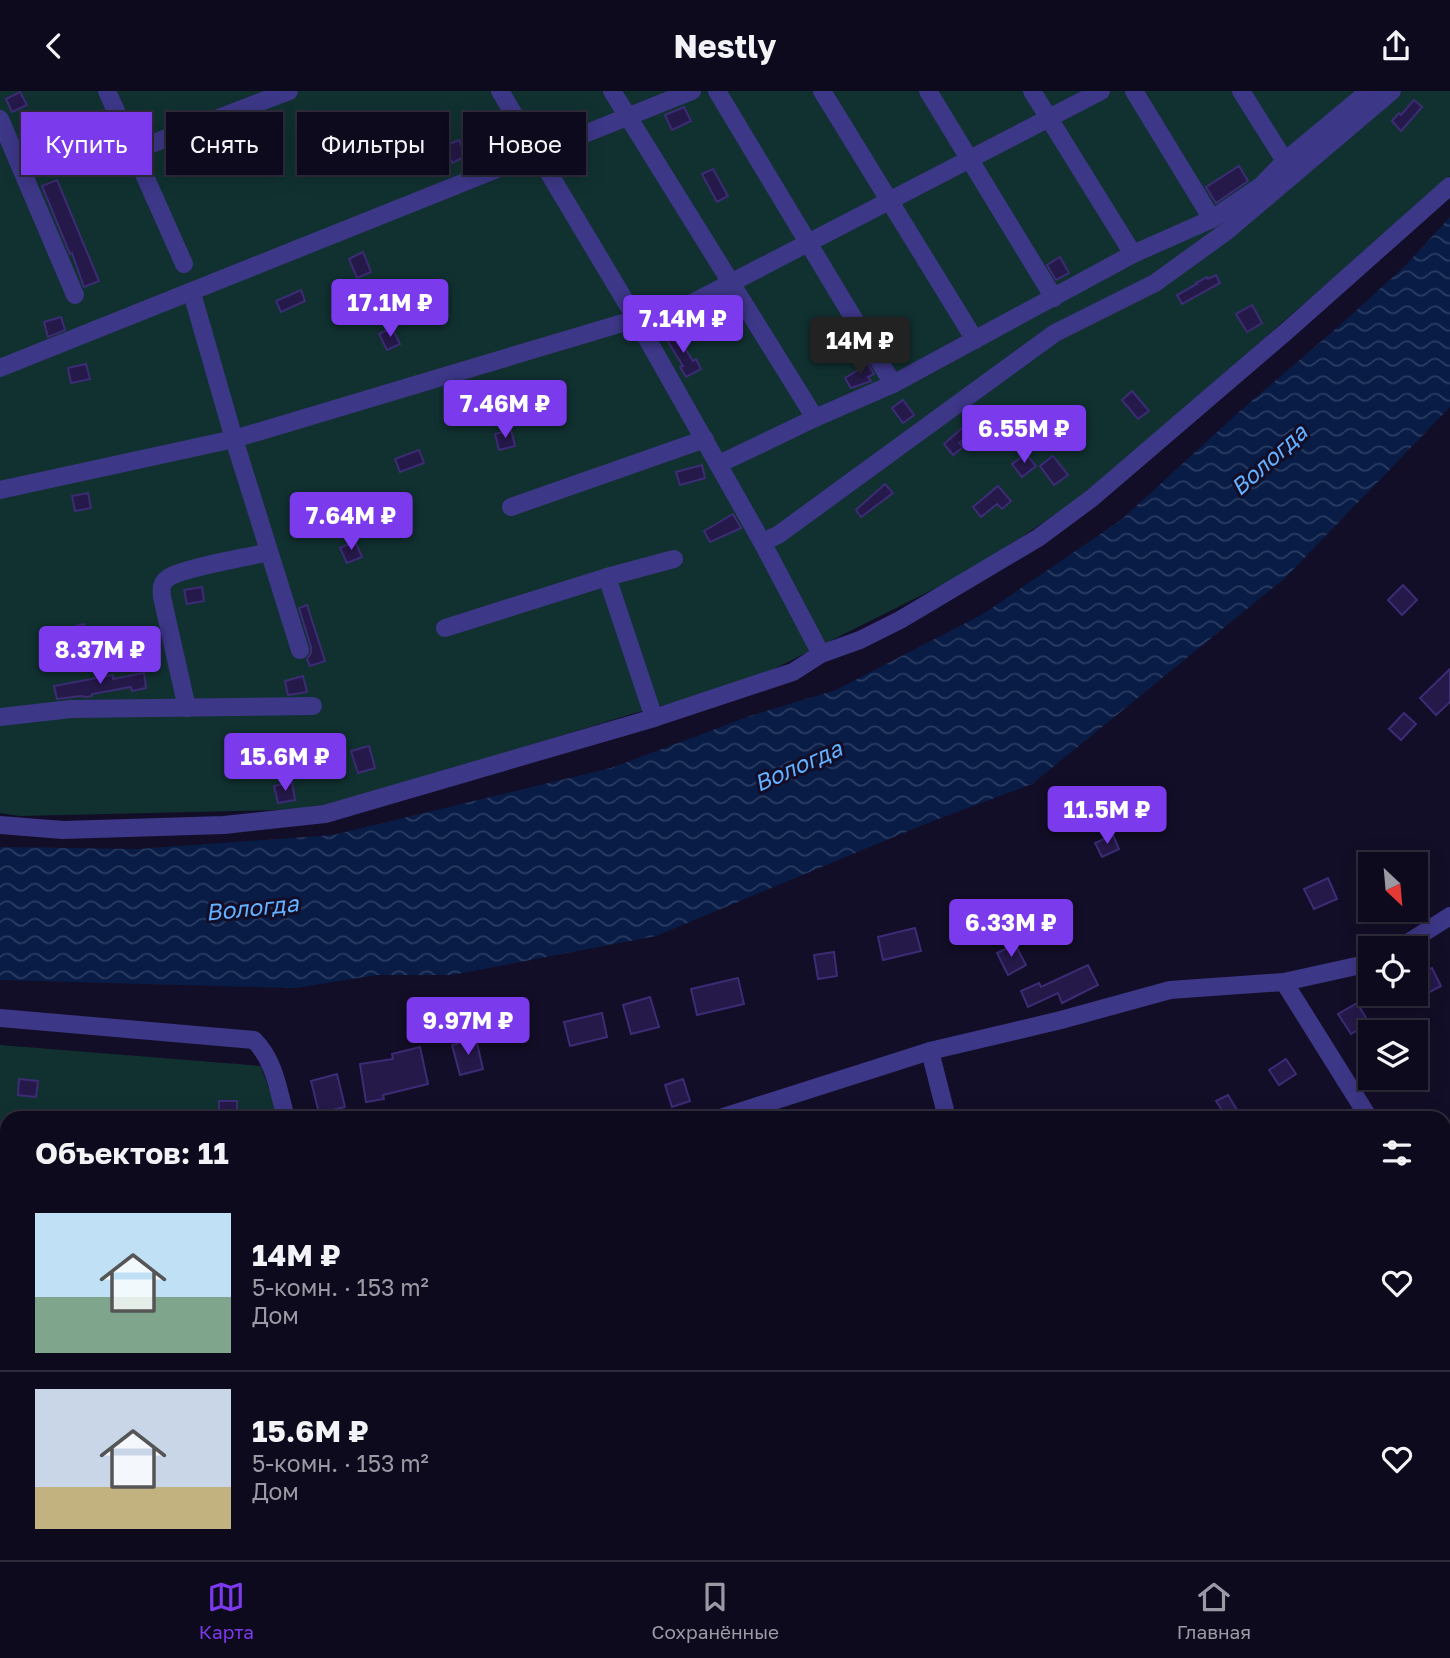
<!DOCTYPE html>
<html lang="ru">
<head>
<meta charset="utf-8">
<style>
  :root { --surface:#0e0a1d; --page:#1c182a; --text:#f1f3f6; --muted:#9b9aa4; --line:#2e2b3b; --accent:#7c3aed }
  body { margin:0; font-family:"Golos Text",sans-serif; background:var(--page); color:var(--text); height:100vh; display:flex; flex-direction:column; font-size:26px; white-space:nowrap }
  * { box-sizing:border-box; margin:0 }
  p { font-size:23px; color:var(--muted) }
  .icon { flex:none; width:38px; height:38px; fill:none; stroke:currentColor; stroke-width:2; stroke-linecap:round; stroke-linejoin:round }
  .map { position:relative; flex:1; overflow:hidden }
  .panel { position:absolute; left:0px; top:1020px; width:1451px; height:450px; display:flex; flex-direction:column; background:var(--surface); border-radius:21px 21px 0 0; box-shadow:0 4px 18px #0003,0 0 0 2px var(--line) }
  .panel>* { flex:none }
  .hud { position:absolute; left:21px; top:21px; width:700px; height:63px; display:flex; gap:14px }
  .needle { width:46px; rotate:154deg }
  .buttons { position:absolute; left:1358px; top:761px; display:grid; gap:14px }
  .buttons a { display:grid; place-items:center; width:70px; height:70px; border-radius:0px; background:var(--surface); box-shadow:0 4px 18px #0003,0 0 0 2px var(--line); font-size:35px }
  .price { position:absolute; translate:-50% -60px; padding:0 16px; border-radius:7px; background:var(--accent); color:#fff; font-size:23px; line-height:46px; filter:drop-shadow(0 2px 4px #0008) }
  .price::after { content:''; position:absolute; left:50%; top:42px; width:21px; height:16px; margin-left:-10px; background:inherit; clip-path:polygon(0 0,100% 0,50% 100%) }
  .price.active { background:#222; color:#fff }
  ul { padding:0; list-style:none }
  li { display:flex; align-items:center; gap:21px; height:175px; padding:0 35px }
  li+li { border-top:2px solid var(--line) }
  li span { display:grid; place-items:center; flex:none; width:196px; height:140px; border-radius:0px; color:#555 }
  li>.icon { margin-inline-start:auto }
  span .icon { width:84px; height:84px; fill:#fffc; stroke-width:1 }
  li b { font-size:30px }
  h2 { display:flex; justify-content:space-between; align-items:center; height:84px; padding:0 35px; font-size:30px }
  .chip { padding:0 24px; border-radius:0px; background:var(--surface); box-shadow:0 4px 18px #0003,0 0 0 2px var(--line); font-size:24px; line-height:63px }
  .chip.active { background:var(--accent); color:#fff }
  header { display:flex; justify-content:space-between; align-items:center; height:91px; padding:0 35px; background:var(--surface); font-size:32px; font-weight:700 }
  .tab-bar { display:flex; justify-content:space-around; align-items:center; height:98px; border-top:2px solid var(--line); background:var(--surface); font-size:19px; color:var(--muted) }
  .tab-bar a { display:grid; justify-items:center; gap:4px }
  .tab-bar .active { color:var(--accent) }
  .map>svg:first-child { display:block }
</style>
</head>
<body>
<header><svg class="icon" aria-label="back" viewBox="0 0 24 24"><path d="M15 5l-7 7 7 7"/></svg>Nestly<svg class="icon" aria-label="share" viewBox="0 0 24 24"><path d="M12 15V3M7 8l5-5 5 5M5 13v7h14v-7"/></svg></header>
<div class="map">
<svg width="1450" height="1469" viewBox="0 0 1450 1469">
  <defs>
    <pattern id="water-waves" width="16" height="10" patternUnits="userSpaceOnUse" patternTransform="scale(1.75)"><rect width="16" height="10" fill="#081c46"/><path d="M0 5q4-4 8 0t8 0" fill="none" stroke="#2b3c62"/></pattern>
  </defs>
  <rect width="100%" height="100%" fill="#130e27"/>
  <!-- green -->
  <g fill="#113131">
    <path d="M0,0H1450V85L1087,402L974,478L748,591L635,622L322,718L20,725L0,722Z"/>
    <path d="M0,954L261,975L279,1027H7V1412L0,1407Z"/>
  </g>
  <!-- water -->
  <path fill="url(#water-waves)" d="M1450,126V316L1285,487L1032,693L925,733L656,845L452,884H377L295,897L0,889V756L138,758L333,744L611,677L750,625L836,599L983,523L1121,429L1240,320L1337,237L1407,173Z"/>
  <!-- building -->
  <g fill="#251949" stroke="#3c2b75" stroke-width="2">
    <path d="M20,1L27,14L12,21L6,8Z"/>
    <path d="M1414,9L1422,16L1401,40L1392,30L1399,22L1401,24Z"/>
    <path d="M684,16L691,30L672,39L665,24Z"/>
    <path d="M459,49L466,65L452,72L445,55Z"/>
    <path d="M1239,75L1248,90L1216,112L1206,96Z"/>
    <path d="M713,78L728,105L717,111L702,83Z"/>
    <path d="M57,89L99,190L84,196L72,162L70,163L42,95Z"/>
    <path d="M363,161L371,181L357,187L349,168Z"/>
    <path d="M1060,166L1069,182L1056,189L1047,174Z"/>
    <path d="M1216,184L1220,192L1182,213L1177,204L1197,193L1196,192L1207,186L1208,188Z"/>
    <path d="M301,199L305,210L281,221L276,210Z"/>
    <path d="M1252,214L1262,232L1247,241L1236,223Z"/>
    <path d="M61,226L65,239L48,246L44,231Z"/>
    <path d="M392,237L400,253L387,259L379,243Z"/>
    <path d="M674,240L693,270L696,268L701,278L686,286L680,276L683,275L665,246Z"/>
    <path d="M86,273L90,288L71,292L68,277Z"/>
    <path d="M868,273L874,283L868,286L871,290L851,297L845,287Z"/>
    <path d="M1132,300L1149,320L1138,328L1122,309Z"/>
    <path d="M903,309L914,324L903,332L892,317Z"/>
    <path d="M971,329L977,338L959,352L963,356L953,364L944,353Z"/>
    <path d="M511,339L515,355L499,359L495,343Z"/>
    <path d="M419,359L424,372L400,381L395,368Z"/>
    <path d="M1026,363L1036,375L1022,386L1012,373Z"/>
    <path d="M1053,365L1068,384L1054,394L1040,375Z"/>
    <path d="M702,374L705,387L680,394L676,381Z"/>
    <path d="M885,393L893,402L861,426L856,419Z"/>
    <path d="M998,395L1011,410L1002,418L997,413L981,426L973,416Z"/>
    <path d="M88,402L91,417L75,420L72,405Z"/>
    <path d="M733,423L741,437L710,451L704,440Z"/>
    <path d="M355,450L362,466L347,472L340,457Z"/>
    <path d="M1403,494L1417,509L1402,524L1388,509Z"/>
    <path d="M202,496L204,510L187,513L184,499Z"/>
    <path d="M307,514L325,570L310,575L307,568L311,562V556L299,517Z"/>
    <path d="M84,533L94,566L83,569L76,535Z"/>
    <path d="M1450,578V611L1436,624L1420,607Z"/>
    <path d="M144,582L146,597L132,600L131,596L92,603V605L86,606L81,605L57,608L54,595L113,584V588Z"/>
    <path d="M303,585L307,601L288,604L285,590Z"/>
    <path d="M1404,622L1416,633L1401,649L1389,638Z"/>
    <path d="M369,655L375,677L358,682L351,660Z"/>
    <path d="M292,691L295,709L278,712L274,695Z"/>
    <path d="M1113,744L1119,758L1102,766L1095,752Z"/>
    <path d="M1328,787L1337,808L1314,818L1304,798Z"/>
    <path d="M915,837L921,860L883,869L878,846Z"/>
    <path d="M1015,853L1026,874L1008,884L997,862Z"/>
    <path d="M834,861L837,885L818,888L814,864Z"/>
    <path d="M1088,874L1098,894L1062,912L1058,902L1028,916L1021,900L1039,892L1041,896Z"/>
    <path d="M1432,877L1441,895L1416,908V886Z"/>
    <path d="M738,887L744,913L697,924L691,898Z"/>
    <path d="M650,906L659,936L631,943L623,914Z"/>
    <path d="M1357,912L1369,932L1351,943L1338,923Z"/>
    <path d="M602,922L607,946L570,955L564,931Z"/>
    <path d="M476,948L483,978L460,984L452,954Z"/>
    <path d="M420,956L428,993L383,1004L384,1008L366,1011L360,973L393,968L392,963Z"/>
    <path d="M1286,968L1296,983L1279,994L1269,979Z"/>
    <path d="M337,983L345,1016L319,1022L311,990Z"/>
    <path d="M19,988L38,990L36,1006L18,1004Z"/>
    <path d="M683,988L690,1010L672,1016L665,994Z"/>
    <path d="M1228,1004L1242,1027H1227L1216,1010Z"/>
    <rect x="219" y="1010" width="18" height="17"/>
  </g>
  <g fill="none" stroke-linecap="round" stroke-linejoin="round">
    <!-- minor -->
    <g stroke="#3d3788" stroke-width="18">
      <path d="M107,0L184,173"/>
      <path d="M500,0L636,228L762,451L821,563"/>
      <path d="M612,0L815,327"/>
      <path d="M717,0L893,293"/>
      <path d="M822,0L975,249"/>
      <path d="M928,0L1054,207"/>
      <path d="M1032,0L1133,163"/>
      <path d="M1134,0L1212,128"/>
      <path d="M1241,0L1285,70"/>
      <path d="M0,28L75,204"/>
      <path d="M133,60L289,0"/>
      <path d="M192,202L234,348L300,559"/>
      <path d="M642,238L1101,0"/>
      <path d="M0,277L692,0"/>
      <path d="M719,373L815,327L893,293L1133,163L1212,128L1261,95L1285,70L1369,0"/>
      <path d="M0,399L234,348L636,228"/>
      <path d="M511,416L705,348"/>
      <path d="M762,451L778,444L1055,242L1155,192L1227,140L1392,0"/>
      <path d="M607,486L654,627"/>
      <path d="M445,537L607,486L674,468"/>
      <path d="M187,617L162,506C161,498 161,492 168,487C181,477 249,466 269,461"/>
      <path d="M0,626L71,618L313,615"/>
      <path d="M0,734L63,739L224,734L325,723L654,627L793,581L821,563L860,549L900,529L1038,447L1092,407L1288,239L1450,95"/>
      <path d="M1398,858L1450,825"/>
      <path d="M1284,891L1369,1027"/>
      <path d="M0,927L254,949C275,970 278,999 286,1027"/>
      <path d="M930,960L947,1027"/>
      <path d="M720,1027L930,960L1061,929L1170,899L1284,891L1370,872"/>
      <path d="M1444,1108L1450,1113"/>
      <path d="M1444,1136L1450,1130"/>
      <path d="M0,1151L7,1152"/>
      <path d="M0,1283L7,1284"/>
      <path d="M0,1430L7,1429"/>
      <path d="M193,1463L195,1469"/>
      <path d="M1129,1469L1138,1463"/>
    </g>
  </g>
  <g text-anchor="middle" stroke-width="6" stroke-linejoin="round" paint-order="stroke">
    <!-- water labels -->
    <g font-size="23" font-style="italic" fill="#62b0ff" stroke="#130e27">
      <text transform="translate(1269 369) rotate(-42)" y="8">Вологда</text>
      <text transform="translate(798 675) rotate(-24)" y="8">Вологда</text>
      <text transform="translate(252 817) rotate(-6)" y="8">Вологда</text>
    </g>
  </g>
</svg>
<div class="buttons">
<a><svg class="needle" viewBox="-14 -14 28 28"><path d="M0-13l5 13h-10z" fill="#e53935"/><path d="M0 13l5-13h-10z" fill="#9b9aa4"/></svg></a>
<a><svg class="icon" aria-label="locate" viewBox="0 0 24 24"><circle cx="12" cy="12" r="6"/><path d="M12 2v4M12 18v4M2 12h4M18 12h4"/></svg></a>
<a><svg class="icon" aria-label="layers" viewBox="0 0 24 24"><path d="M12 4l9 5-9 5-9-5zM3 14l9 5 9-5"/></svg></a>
</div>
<b class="price" style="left:390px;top:248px">17.1M ₽</b>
<b class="price" style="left:683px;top:264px">7.14M ₽</b>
<b class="price active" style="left:860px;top:286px">14M ₽</b>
<b class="price" style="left:505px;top:349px">7.46M ₽</b>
<b class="price" style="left:1024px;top:374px">6.55M ₽</b>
<b class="price" style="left:351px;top:461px">7.64M ₽</b>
<b class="price" style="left:100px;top:595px">8.37M ₽</b>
<b class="price" style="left:285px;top:702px">15.6M ₽</b>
<b class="price" style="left:1107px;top:755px">11.5M ₽</b>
<b class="price" style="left:1011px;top:868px">6.33M ₽</b>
<b class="price" style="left:468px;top:966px">9.97M ₽</b>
<div class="hud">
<a class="chip active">Купить</a>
<a class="chip">Снять</a>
<a class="chip">Фильтры</a>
<a class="chip">Новое</a>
</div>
<section class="panel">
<h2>Объектов: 11<svg class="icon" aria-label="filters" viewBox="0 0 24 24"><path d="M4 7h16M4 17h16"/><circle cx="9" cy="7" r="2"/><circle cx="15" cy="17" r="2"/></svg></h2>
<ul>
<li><span style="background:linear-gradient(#bfe0f5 60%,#7fa58c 0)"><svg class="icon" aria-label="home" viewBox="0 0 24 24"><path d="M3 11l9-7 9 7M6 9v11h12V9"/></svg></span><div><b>14M ₽</b><p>5-комн. · 153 m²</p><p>Дом</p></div><svg class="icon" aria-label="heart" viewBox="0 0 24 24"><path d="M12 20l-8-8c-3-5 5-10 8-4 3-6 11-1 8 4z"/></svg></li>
<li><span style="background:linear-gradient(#c9d6e8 70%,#c2b280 0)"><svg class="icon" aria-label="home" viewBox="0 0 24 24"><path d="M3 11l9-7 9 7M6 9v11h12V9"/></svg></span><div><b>15.6M ₽</b><p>5-комн. · 153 m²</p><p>Дом</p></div><svg class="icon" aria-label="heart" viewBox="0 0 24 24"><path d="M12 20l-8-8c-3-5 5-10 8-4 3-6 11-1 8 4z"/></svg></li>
</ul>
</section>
</div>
<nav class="tab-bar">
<a class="active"><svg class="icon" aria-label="map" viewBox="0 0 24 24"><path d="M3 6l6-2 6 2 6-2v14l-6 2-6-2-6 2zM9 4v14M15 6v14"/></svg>Карта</a>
<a><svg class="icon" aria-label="saved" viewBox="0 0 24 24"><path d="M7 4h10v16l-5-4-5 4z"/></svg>Сохранённые</a>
<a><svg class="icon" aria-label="home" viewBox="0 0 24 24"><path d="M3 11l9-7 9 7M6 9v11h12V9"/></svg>Главная</a>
</nav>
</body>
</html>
